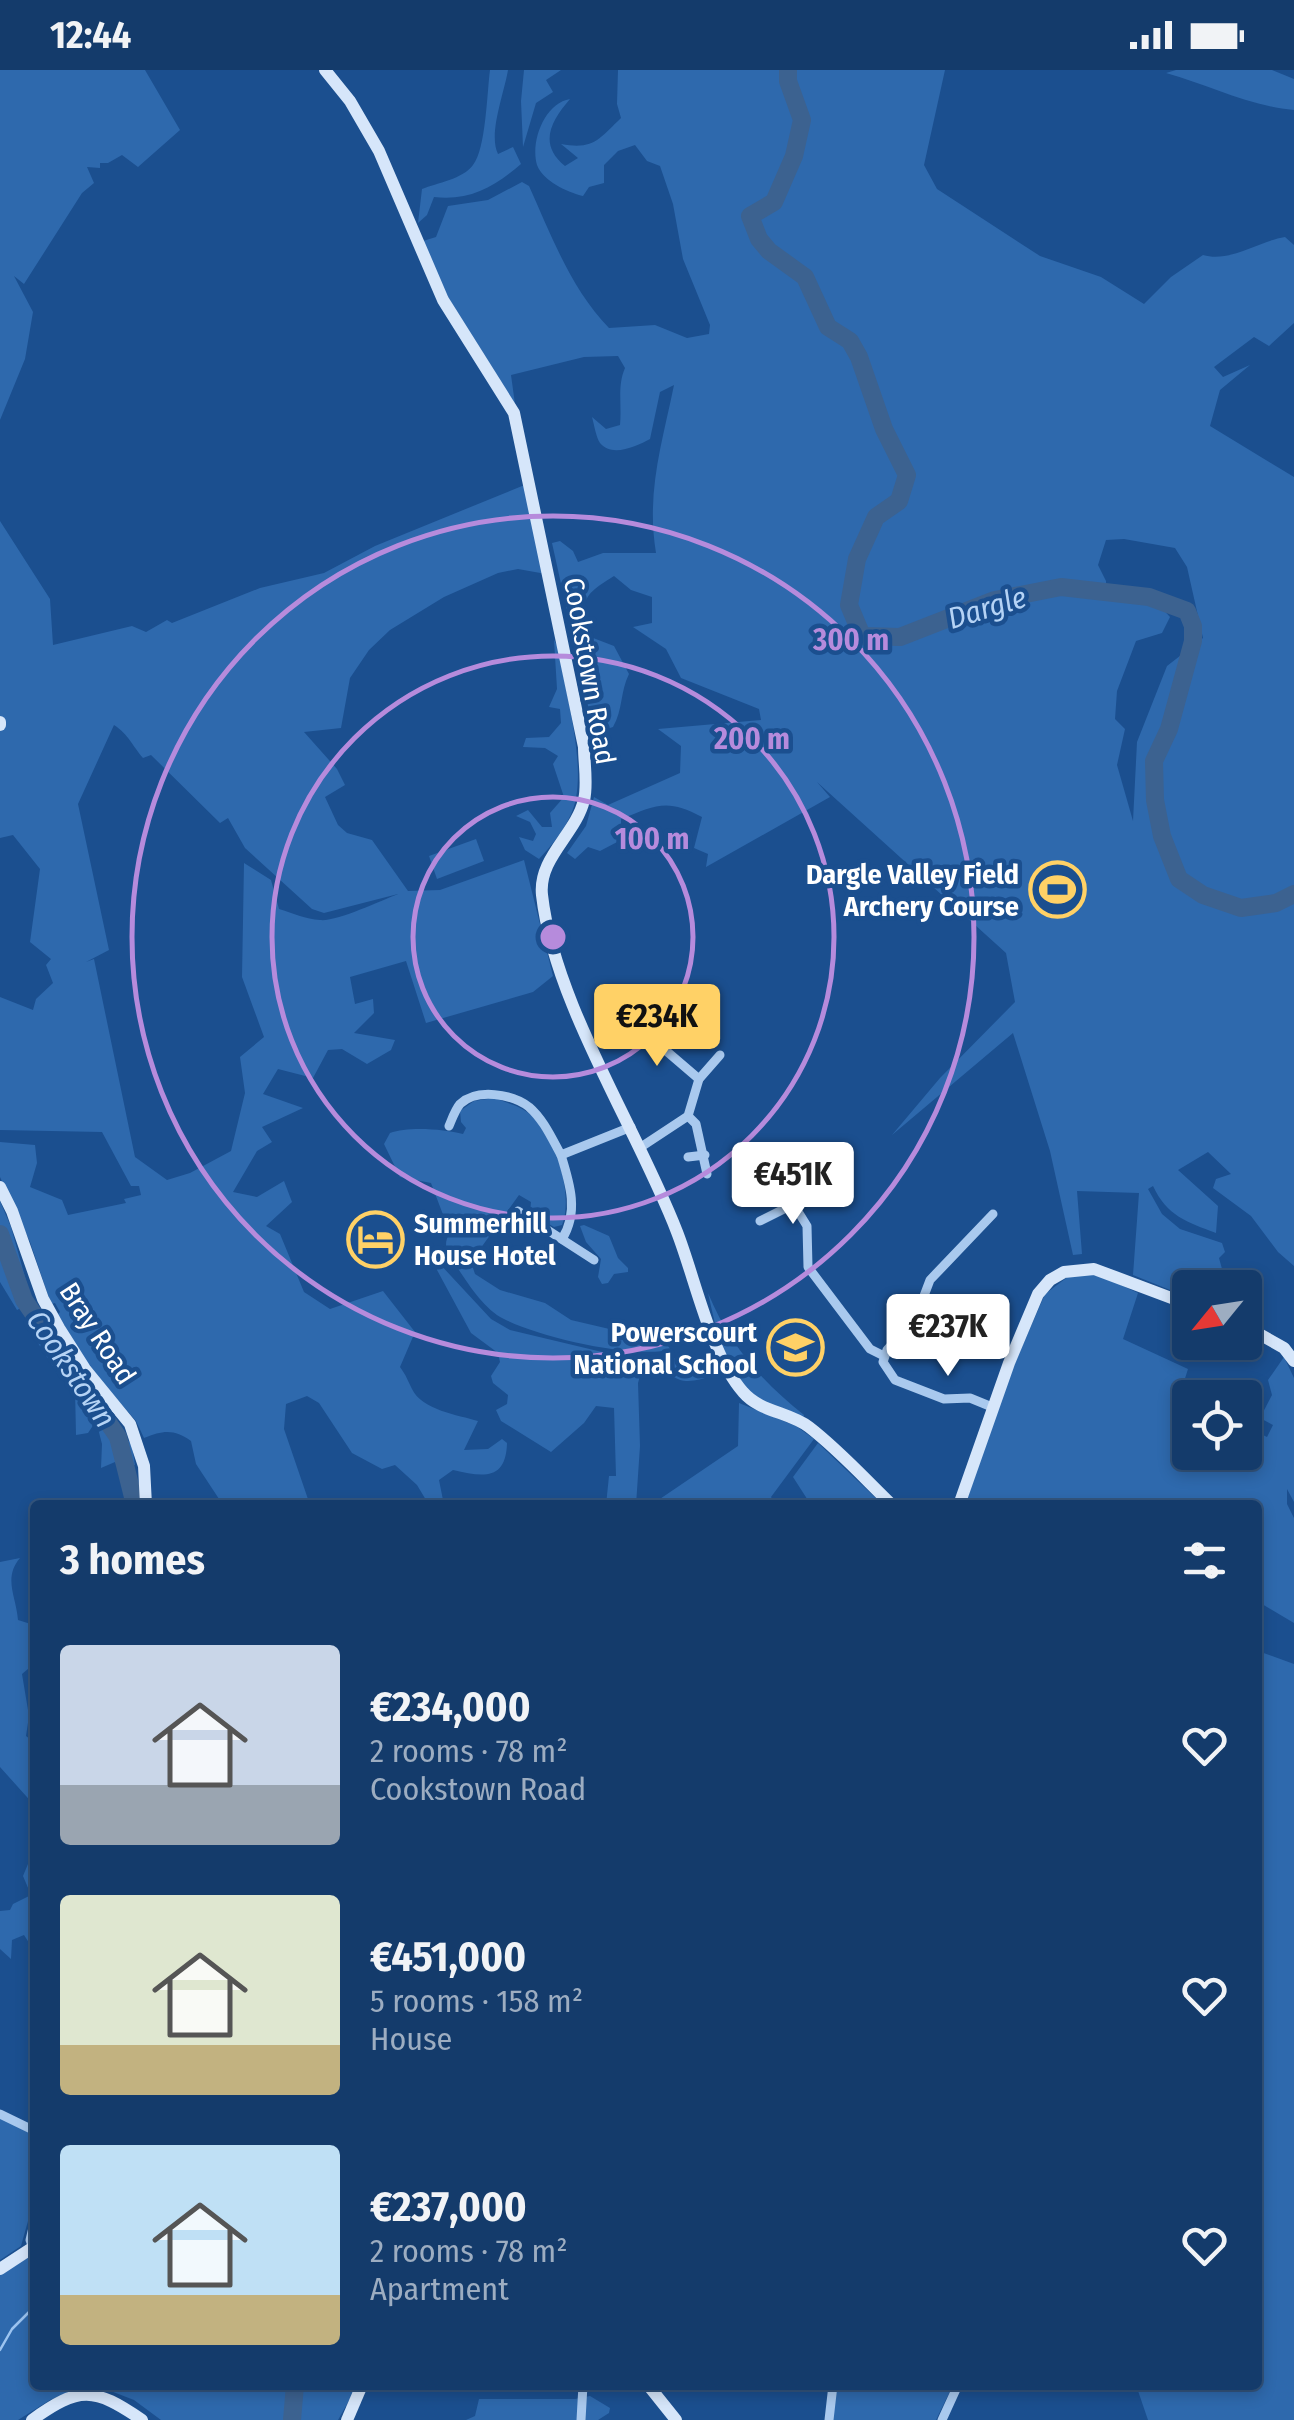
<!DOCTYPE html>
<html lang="en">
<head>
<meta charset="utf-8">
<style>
  :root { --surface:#143b6b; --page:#214673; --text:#f1f3f6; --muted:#9dadc1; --line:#33557e; --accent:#ffd166 }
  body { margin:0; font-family:"Fira Sans Condensed",sans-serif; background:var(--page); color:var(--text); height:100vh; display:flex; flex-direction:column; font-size:38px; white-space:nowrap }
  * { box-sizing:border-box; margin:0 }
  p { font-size:32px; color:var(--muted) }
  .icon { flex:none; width:55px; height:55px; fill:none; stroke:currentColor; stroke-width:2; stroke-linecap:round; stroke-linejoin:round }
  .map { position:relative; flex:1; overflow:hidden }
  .drawer { position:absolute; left:30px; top:1430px; width:1232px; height:890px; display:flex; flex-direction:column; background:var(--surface); border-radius:10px; box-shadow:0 5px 15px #0003,0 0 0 2px var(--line) }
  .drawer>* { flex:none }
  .needle { width:65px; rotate:240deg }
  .controls { position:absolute; left:1172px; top:1200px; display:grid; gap:20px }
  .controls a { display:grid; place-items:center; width:90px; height:90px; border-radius:10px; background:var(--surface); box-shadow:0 5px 15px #0003,0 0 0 2px var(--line); font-size:50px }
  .price { position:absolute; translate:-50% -85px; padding:0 22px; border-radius:10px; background:#fff; color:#222; font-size:32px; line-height:65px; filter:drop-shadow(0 2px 5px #0008) }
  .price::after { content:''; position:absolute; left:50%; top:60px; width:30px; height:22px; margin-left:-15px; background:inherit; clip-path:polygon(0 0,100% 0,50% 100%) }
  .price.current { background:var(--accent); color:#111 }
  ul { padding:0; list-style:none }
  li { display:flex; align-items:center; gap:30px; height:250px; padding:0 30px }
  li span { display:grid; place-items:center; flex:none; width:280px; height:200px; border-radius:10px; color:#555 }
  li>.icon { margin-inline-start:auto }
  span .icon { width:120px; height:120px; fill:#fffc; stroke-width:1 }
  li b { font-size:42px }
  h2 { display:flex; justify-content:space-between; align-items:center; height:120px; padding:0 30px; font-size:42px }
  .status { display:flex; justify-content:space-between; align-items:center; height:70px; padding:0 50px; background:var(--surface); direction:ltr }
  .status svg { height:28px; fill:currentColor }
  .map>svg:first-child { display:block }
</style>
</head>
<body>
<div class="status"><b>12:44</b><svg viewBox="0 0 49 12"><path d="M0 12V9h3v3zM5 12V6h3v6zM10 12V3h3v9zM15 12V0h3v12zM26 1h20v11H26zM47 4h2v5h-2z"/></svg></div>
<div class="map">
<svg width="1294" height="2350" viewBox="0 0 1294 2350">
  <rect width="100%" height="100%" fill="#1b4f8f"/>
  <!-- green -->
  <g fill="#2e69ad" fill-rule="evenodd">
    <path d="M0,0H145L180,60L138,97L122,85L108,93H100V98L87,97L94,113L82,123L24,214L14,206L33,242L25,289L0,350Z"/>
    <path d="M490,0H508C504,24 488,64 498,84L513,77L521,94C494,117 470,131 434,127L427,145L418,153L422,119C437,113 463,109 473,95C486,79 487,22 490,0Z"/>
    <path d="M524,0H561L546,10L553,22L536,33L523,77L521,31Z"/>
    <path d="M618,0H945L924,95L937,119L1040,186L1101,207L1144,234L1171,207L1203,185C1230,193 1259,171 1285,167L1294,175V253L1269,276L1254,267L1214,297L1223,307L1250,295L1220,320L1210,356L1294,407V1196L1278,1182L1251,1146L1213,1118L1216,1109L1231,1104L1208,1082L1178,1100L1218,1136L1216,1163C1187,1152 1167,1146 1153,1116L1148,1119L1162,1144L1180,1159L1222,1173L1225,1182L1219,1188L1227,1217L1190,1218V1228L1133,1205L1139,1123L1077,1121L1082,1184L1073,1185L1050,1081L1013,963L892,1065L940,1008L1015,932L1006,883L817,712L830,727L706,797L708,784L694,778L702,747C667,728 656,735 621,749V770L600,781L588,777L575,789L567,783L586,756L594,727L608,735L680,703L681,676L658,659L761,650L759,639L681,608L666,579L633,557L652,553V527L631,520L614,506C583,525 580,530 588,566L614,576L629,604C620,622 623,640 613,657L594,663L552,473L560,471L573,481L578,492L603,483H656C646,422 662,374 674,315L660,322L650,369C637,376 612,388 600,373C596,367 594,354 592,347L606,359L620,355C622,335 617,316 625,298L618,286L584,287L511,305L515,334L443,219L423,171L436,167L448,136L488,130L522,112L529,116C551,165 571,219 609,258L655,255L687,268L709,264L710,255L683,189L673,134L660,96L647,91L635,75L618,81L604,95V113L589,117L583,126C567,122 543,111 537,95C530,71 545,33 570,29C551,51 538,74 565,96L578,88L561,74C594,80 599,69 621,48L617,34ZM1124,469L1175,478L1187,497L1203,568L1167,596L1137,672L1133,751L1117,695L1125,659L1115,649L1117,621L1136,571L1162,563L1170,547L1160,536L1106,526V511L1098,495L1106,470Z"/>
    <path d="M1176,0H1272L1294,9V40C1249,36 1209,15 1166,3Z"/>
    <path d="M527,414L546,504L518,499L498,503L444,527L390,560L369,580L350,608L341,658L304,662L337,699L345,715L325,727L338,755L347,763L372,770L408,821L440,820L524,790L553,906L533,922L426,953L406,891L350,907L355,934L373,929L374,943L354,963L395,970L391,980L367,994L342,979L328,980L313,1008L278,999L263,1024L303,1038L262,1057L272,1072L257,1081L233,1122L257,1127L284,1111L292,1132L266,1156L280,1164L304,1222L330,1239L383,1221L415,1262L400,1297C406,1305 408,1311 412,1319C422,1340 458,1345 478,1351L464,1380L488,1379L502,1369L507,1373C506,1411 483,1407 453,1400L439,1410L444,1435H429L417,1415L395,1395L382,1399L352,1383L319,1333L307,1326L286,1334L284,1359L310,1435H223L196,1394L191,1371C175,1359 163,1360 144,1368L136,1351L90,1298L57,1245L60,1242L55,1233L51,1234L30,1172L0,1107V1072L35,1075L37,1093L30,1117L62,1130L68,1145L126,1133L124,1129L141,1125L139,1116H131L102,1062L0,1060V927L33,940L36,929L53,913L46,895L51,889L30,872L40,799L13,765L0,768V451L50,529L53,575L132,556L146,562L167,550L172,553L260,518L324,503L375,476ZM114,655C129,665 131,674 143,688L151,685L220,753L228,748L245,778L312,839L324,843L398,824C380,831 336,852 320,850C306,849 292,843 279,839L271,810L244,793L242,907L264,967L240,987L245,1023L231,1081L190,1103L167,1110L135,1087L94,889L86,892L109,880L78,734Z"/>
    <path d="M554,570L558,577C565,621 584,685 576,728C572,751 554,773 539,789L525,780L519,767L533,771L536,764L530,752L516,746L528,740L542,757H552L550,743L564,727L553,694L558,686L545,678L523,677L526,668L549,667L561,653L560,639L549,637L557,619Z"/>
    <path d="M476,769L484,791L437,809L429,786Z"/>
    <path d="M494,1028C507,1033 521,1036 531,1045C556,1065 574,1126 562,1155L554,1157L530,1143L531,1132L519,1125L475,1186L472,1195L475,1204L500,1220L545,1233L571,1250L665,1272L671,1280C630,1288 542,1268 504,1249C485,1240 468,1214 457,1197C449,1185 441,1176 450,1163L431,1113L400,1107L384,1074L390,1063C408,1056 444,1059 463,1064L466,1058L461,1052L460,1041L474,1031Z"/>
    <path d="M0,1131L11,1157L32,1232L17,1240L0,1212Z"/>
    <path d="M584,1155L609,1166L618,1188L628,1198V1202L614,1204L608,1213L602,1214L598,1207L601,1189L586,1172L580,1156Z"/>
    <path d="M438,1192L491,1249L510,1260L644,1292L638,1313L640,1376L636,1435H606L609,1406H616L614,1338L596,1336L584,1353L551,1382L501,1351L496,1340L507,1334L508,1325L493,1313L491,1306L500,1292L498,1283L471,1263L437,1200Z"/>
    <path d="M1080,1203L1104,1207L1138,1223L1123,1269L1188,1299L1180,1324L1190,1329V1382H1245V1356L1267,1367L1273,1355L1260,1348L1272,1325L1268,1310L1284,1287L1294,1308V1432L1287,1419V1434L1294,1448V1553L1262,1534L1258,1547V1435H965L1009,1307L1045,1224L1069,1206Z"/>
    <path d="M708,1223C729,1274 761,1311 804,1345L803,1348C786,1341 767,1335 752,1324C723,1301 716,1257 708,1223Z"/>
    <path d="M37,1245L72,1297L61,1309L24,1251Z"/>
    <path d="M714,1284L720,1296L717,1305C686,1313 679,1317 656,1290Z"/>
    <path d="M75,1319L96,1339L104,1335L132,1376L135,1395L119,1398L115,1392L101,1398L102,1374L96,1351L88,1363L76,1365Z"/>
    <path d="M739,1333L796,1356L814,1369L771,1427L776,1435H651L738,1376Z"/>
    <path d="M818,1373L883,1435H811L793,1407Z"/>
    <path d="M20,1488C3,1508 16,1526 18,1550L34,1555L31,1575L35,1577V1593L22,1604L29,1646L26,1666L35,1673V1736L0,1697V1492Z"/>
    <path d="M1258,1581L1294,1594V2350H1148L1136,2315H1258Z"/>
    <path d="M35,1777V1882L24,1865L12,1870L11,1889L0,1879V1841L10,1840L13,1834L31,1825L23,1806Z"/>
    <path d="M0,2047L35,2066V2126L21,2176L0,2190Z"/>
    <path d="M35,2181V2315H356L355,2320L338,2350H161L134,2330L95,2315L78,2318L50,2330L18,2350H0V2204Z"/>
    <path d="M837,2315H953L936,2350H832Z"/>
    <path d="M590,2326L610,2338L609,2343L598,2350H466L475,2346L479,2329H575Z"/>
  </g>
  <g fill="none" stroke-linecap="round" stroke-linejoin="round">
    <!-- stream -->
    <path stroke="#9cc4f0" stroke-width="2.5" d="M0,2280L12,2259L35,2236"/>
    <!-- river -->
    <g stroke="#3c6290" stroke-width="18">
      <path d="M788,0V11L802,50L794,86L774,132L750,146L759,169L769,181L805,207L828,257L850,271L859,287L884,359L907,405L899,431L876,447L857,489L849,535L862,566L900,567L995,530L1061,517L1149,527L1187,541L1193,556V571L1169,659L1154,691L1155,730L1162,766L1179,809L1203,825L1241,838L1276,833L1294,824"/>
      <path d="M0,1164L24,1230L118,1367L135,1435"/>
      <path d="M292,2350L295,2315"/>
    </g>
    <!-- street -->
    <g stroke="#a9c9ee" stroke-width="9">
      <path d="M645,957L664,979L699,1009"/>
      <path d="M688,1046L696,1054L707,1104"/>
      <path d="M449,1056C452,1049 455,1040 460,1034C477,1018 512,1024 529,1037C544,1050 552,1069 561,1085L631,1057"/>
      <path d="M641,1077L688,1046L699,1009L720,985"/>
      <path d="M561,1085C570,1114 579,1142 562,1169"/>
      <path d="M688,1087L705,1085"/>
      <path d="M794,1135L807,1156L808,1197L870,1279L884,1286"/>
      <path d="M518,1141L594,1190"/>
      <path d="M760,1151L808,1127"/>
      <path d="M918,1242L943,1251"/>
      <path d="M992,1337L970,1328L944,1329L895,1310L883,1292L887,1280L916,1247L930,1210L993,1144"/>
      <path d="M0,2044L35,2061"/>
      <path d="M33,2178L30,2170L35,2149"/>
      <path d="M581,2350L583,2315"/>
      <path d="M829,2350L833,2315"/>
      <path d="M942,2350L958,2315"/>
    </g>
    <!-- secondary -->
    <g stroke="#d6e6fa" stroke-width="12">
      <path d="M325,0L350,31L379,81L443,230L514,343L584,677C584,693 588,714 584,730C576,764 538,788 542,825C554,933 637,1058 677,1162C695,1208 711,1286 743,1322C760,1342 789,1342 809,1357C839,1380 865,1409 892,1435"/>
      <path d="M0,652V655"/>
      <path d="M0,1117L12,1141L43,1229L59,1258L85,1299L130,1354L144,1396L146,1435"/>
      <path d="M1245,1256L1284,1278L1294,1291"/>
      <path d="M959,1435L1009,1293L1038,1224L1050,1210L1064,1202L1094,1199L1190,1235"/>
      <path d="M0,2199L35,2176"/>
      <path d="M648,2315L676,2350"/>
      <path d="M32,2350C79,2316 94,2317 142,2350"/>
      <path d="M347,2350L362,2315"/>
    </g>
  </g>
  <!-- distance rings -->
  <g fill="none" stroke="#b68bdc" stroke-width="5">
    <circle cx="553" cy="867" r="140"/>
    <circle cx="553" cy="867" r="281"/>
    <circle cx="553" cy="867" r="421"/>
  </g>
  <!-- icons -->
  <defs>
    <symbol id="stadium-ring" viewBox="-11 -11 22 22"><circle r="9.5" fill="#1b4f8f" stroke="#ffd166" stroke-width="1.5"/><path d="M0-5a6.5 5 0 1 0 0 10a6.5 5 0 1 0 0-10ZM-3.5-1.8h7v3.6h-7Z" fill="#ffd166"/></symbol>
    <symbol id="hotel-ring" viewBox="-11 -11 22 22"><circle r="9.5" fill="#1b4f8f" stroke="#ffd166" stroke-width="1.5"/><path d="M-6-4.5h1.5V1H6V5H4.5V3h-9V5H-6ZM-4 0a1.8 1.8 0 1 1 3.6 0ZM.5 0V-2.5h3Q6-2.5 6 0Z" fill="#ffd166"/></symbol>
    <symbol id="school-ring" viewBox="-11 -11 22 22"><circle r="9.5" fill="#1b4f8f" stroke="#ffd166" stroke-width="1.5"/><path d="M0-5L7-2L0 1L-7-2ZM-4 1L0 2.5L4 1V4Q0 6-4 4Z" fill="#ffd166"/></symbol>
  </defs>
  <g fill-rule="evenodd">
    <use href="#stadium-ring" x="1026" y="788" width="63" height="63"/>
    <use href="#hotel-ring" x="344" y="1138" width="63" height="63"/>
    <use href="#school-ring" x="764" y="1246" width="63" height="63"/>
  </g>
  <g text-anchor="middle" stroke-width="9" stroke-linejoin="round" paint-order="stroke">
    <!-- street labels -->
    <g font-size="28" fill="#fff" stroke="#1b4f8f">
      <text transform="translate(590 601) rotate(80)" y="10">Cookstown Road</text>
      <text transform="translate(98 1263) rotate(57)" y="10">Bray Road</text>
    </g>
    <!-- poi labels -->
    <g font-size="28" font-weight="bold" fill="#fff" stroke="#1b4f8f" text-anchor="end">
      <text x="1019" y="814">Dargle Valley Field<tspan x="1019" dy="32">Archery Course</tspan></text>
      <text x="414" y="1163" text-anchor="start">Summerhill<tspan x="414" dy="32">House Hotel</tspan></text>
      <text x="757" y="1272">Powerscourt<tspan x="757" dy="32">National School</tspan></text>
    </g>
    <!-- water labels -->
    <g font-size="30" font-style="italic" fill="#b5d3f5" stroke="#1b4f8f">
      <text transform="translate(987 538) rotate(-17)" y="10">Dargle</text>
      <text transform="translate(71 1299) rotate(56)" y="10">Cookstown</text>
    </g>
  </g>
  <circle cx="553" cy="867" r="15" fill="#b68bdc" stroke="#1b4f8f" stroke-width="5"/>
  <g font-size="30" text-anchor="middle" font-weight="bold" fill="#b68bdc" stroke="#1b4f8f" stroke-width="9" stroke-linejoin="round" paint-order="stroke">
    <text x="851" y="580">300 m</text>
    <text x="752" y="679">200 m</text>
    <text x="652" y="779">100 m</text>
  </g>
</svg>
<div class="controls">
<a><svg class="needle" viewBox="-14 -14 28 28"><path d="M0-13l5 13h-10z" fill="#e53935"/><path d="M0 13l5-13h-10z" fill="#9dadc1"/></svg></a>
<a><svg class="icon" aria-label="locate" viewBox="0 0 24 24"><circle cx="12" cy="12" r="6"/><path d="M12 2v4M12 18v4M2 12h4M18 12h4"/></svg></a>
</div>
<b class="price current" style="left:657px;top:999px">€234K</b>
<b class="price" style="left:793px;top:1157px">€451K</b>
<b class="price" style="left:948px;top:1309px">€237K</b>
<section class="drawer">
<h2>3 homes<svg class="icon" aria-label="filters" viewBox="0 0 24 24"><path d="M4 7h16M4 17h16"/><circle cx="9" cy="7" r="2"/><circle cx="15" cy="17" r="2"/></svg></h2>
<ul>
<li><span style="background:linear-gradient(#c9d6e8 70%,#9aa5b1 0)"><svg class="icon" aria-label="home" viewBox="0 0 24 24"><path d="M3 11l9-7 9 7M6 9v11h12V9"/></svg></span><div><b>€234,000</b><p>2 rooms · 78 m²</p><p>Cookstown Road</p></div><svg class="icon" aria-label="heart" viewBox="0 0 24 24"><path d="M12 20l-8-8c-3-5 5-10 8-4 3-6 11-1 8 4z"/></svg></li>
<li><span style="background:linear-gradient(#dfe7d0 75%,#c2b280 0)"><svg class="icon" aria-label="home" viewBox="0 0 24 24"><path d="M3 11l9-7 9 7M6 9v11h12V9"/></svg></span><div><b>€451,000</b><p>5 rooms · 158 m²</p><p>House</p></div><svg class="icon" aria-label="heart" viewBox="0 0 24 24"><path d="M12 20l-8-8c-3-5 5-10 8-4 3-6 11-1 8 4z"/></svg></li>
<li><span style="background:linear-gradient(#bfe0f5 75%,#c2b280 0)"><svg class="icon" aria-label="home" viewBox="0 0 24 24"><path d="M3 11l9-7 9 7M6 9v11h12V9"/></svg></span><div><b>€237,000</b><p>2 rooms · 78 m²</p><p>Apartment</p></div><svg class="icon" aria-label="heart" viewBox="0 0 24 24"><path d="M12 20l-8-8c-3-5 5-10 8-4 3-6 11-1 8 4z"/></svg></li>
</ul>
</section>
</div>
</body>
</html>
